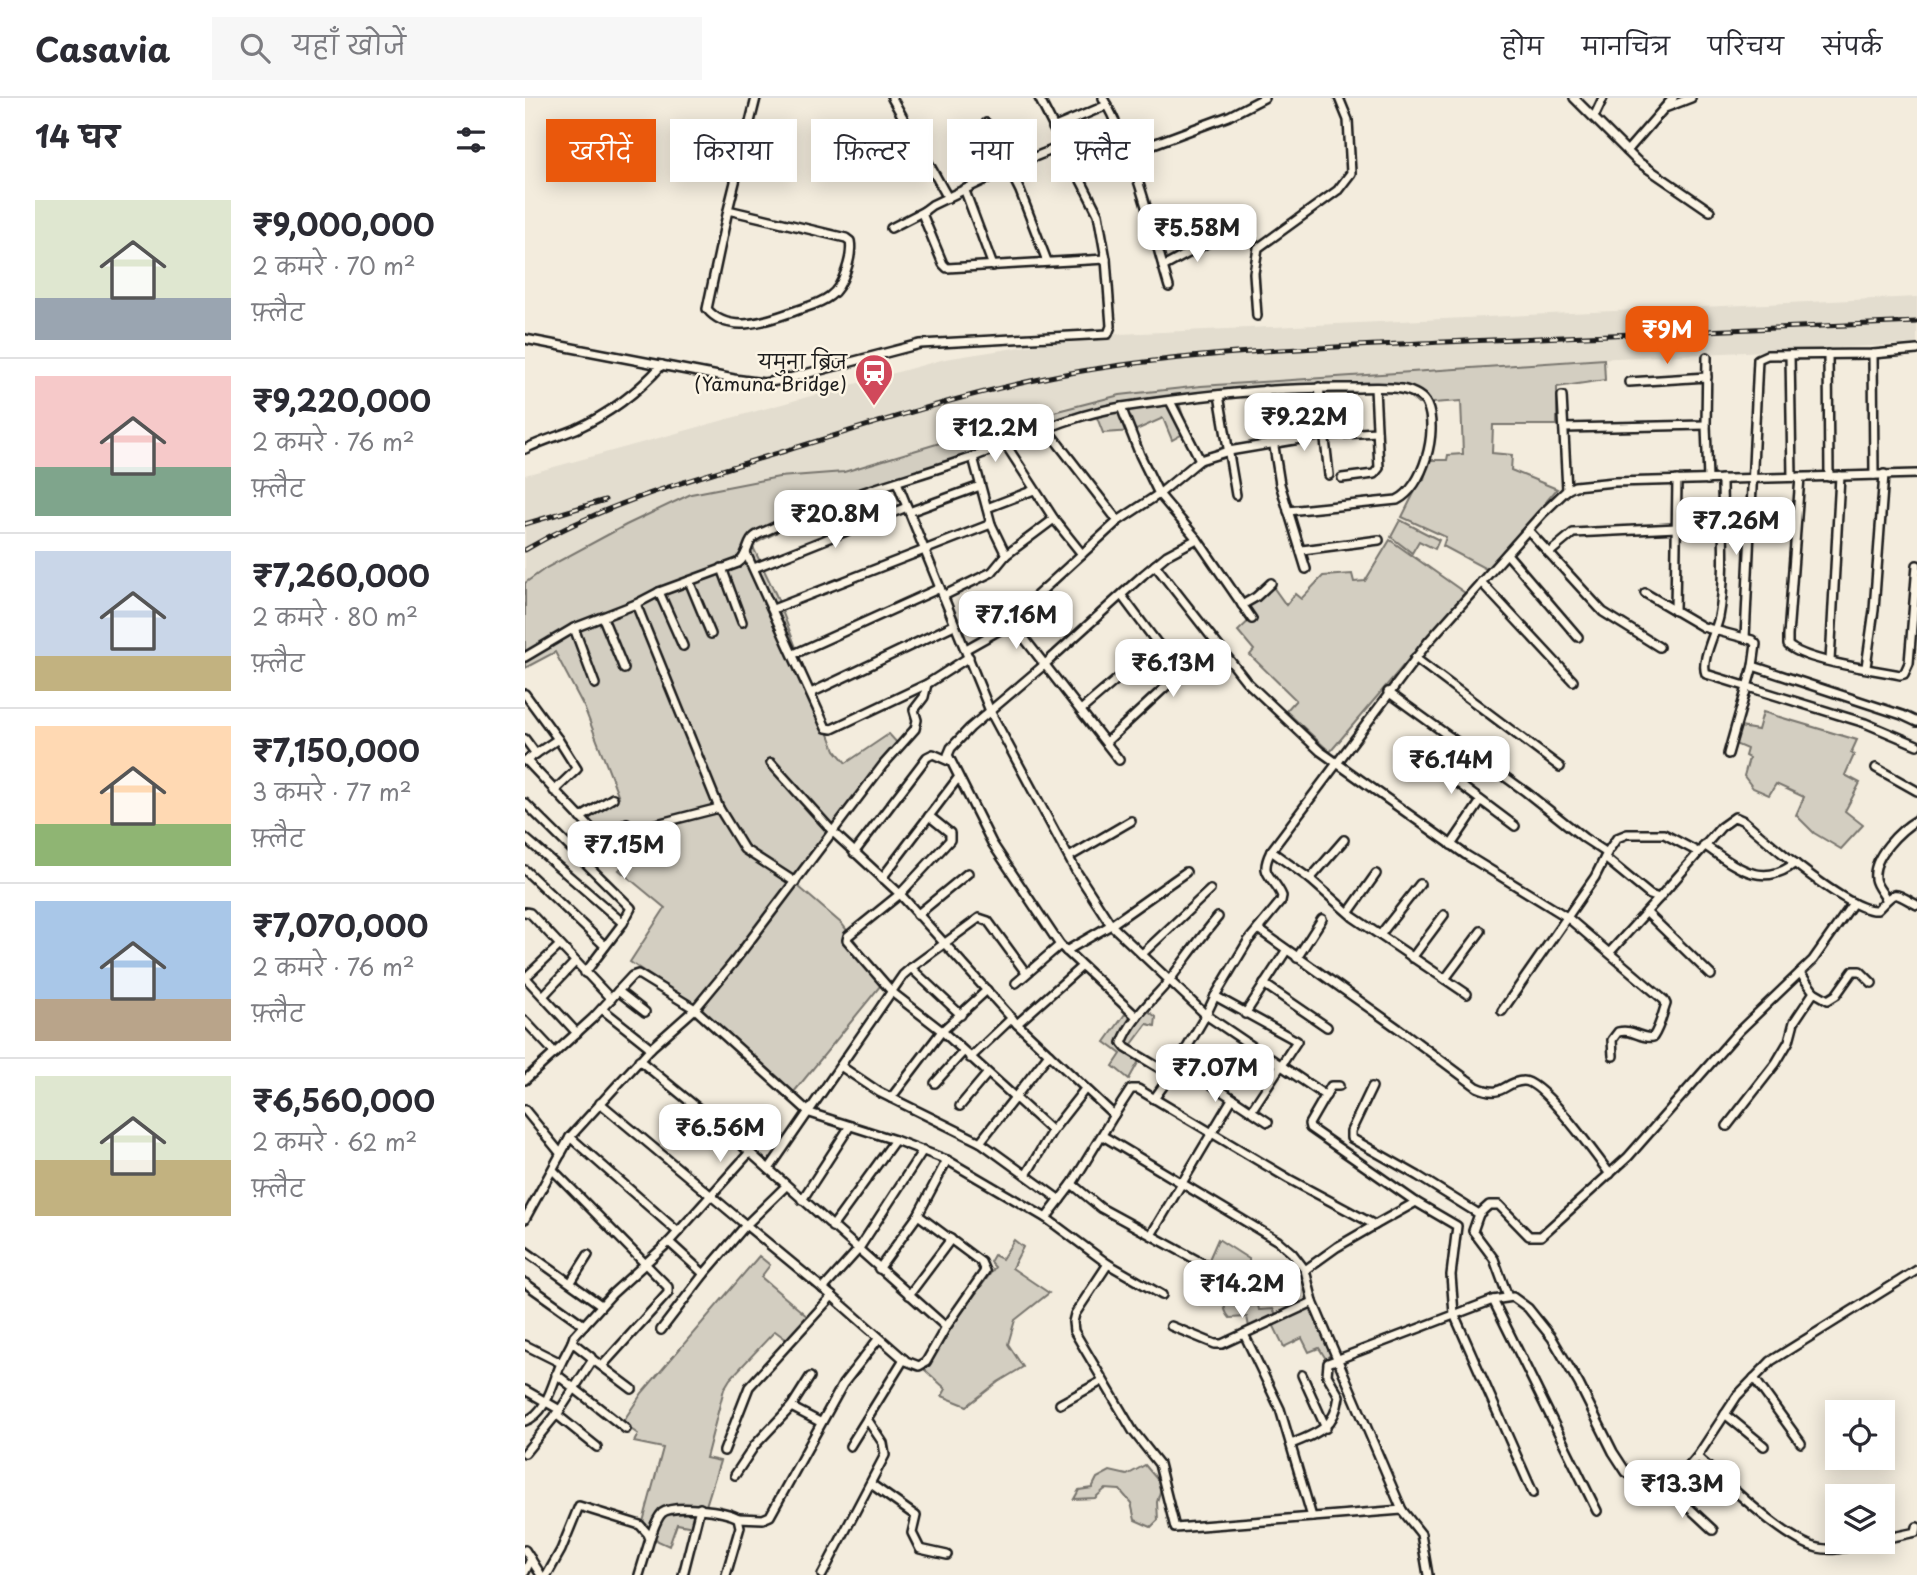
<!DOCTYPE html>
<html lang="hi">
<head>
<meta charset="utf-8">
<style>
  :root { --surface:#fff; --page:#f7f7f7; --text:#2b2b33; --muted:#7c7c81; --line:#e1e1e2; --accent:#ea580c }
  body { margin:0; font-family:"Playpen Sans","Playpen Sans Deva",sans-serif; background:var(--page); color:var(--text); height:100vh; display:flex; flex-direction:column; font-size:26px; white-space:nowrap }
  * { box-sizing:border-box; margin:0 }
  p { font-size:23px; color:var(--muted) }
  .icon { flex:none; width:38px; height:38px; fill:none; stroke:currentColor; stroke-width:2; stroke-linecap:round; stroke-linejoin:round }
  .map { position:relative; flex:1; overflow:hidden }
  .details { display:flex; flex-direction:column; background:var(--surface); width:525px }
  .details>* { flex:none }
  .top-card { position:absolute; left:21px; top:21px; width:665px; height:63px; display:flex; gap:14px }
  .tools { position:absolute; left:1300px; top:1302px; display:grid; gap:14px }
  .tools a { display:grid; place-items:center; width:70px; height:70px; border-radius:0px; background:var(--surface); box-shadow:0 4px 18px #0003; font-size:35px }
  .price { position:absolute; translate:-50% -60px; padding:0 16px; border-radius:14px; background:#fff; color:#222; font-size:23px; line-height:46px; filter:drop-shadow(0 2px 4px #0008) }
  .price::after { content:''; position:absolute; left:50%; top:42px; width:21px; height:16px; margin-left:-10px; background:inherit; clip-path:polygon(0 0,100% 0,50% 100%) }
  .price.selected { background:var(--accent); color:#fff }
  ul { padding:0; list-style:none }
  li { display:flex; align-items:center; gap:21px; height:175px; padding:0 35px }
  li+li { border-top:2px solid var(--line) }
  li span { display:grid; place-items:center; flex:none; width:196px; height:140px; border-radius:0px; color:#555 }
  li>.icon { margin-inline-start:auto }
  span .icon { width:84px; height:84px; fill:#fffc; stroke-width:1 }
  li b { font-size:30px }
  h2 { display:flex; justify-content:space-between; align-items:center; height:84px; padding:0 35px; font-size:30px }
  .chip { padding:0 24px; border-radius:0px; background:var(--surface); box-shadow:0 4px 18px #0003; font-size:24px; line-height:63px }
  .chip.selected { background:var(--accent); color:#fff }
  header { display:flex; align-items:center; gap:42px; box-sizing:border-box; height:98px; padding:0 35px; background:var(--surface); border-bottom:2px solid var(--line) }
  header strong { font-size:33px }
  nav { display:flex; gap:38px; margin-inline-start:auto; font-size:24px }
  .search { width:490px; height:63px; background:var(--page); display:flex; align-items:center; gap:18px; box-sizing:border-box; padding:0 24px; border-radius:0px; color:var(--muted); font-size:26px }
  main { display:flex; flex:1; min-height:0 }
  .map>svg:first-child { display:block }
</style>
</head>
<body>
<header>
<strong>Casavia</strong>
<div class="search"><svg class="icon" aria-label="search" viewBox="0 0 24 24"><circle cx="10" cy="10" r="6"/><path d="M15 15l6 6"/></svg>यहाँ खोजें</div>
<nav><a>होम</a><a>मानचित्र</a><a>परिचय</a><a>संपर्क</a></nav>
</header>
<main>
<section class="details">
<h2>14 घर<svg class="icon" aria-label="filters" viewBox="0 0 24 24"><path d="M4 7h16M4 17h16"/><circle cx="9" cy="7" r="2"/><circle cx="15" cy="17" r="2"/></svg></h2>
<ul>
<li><span style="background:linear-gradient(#dfe7d0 70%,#9aa5b1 0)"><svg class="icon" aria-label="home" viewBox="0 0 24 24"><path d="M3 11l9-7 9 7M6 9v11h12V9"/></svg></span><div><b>₹9,000,000</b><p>2 कमरे · 70 m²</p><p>फ़्लैट</p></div></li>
<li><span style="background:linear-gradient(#f6c9c9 65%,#7fa58c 0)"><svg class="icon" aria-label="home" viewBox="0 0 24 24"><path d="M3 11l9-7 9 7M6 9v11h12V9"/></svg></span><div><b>₹9,220,000</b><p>2 कमरे · 76 m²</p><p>फ़्लैट</p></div></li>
<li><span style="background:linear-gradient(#c9d6e8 75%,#c2b280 0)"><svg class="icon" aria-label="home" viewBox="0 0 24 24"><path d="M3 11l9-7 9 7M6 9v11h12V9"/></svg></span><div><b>₹7,260,000</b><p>2 कमरे · 80 m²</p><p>फ़्लैट</p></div></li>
<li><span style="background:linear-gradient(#ffd9b3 70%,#8fb573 0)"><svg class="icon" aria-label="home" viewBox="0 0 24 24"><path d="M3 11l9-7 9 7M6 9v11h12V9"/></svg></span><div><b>₹7,150,000</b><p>3 कमरे · 77 m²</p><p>फ़्लैट</p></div></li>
<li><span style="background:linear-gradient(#a9c7e8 70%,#b9a48a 0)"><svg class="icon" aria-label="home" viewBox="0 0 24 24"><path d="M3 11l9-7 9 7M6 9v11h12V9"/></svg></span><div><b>₹7,070,000</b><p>2 कमरे · 76 m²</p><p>फ़्लैट</p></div></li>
<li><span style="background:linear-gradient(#dfe7d0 60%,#c2b280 0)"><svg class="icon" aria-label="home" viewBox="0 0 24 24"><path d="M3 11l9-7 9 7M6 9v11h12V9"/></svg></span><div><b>₹6,560,000</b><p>2 कमरे · 62 m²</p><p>फ़्लैट</p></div></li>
</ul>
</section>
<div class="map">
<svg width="1392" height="1477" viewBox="0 0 1392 1477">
  <rect width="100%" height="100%" fill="#f3ecdd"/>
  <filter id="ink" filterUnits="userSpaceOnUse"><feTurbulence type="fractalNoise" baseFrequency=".0143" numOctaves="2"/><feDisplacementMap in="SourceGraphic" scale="14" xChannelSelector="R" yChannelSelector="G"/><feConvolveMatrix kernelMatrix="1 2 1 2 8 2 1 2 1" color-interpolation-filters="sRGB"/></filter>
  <g filter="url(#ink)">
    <!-- built -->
    <path fill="#e3ddcf" d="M1392,199V246L1048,262L840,278L540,309L458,332L319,374L254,379L101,427L21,470L0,485V377L420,261L573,237Z"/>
    <!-- green -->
    <g fill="#d3cec1" stroke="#78756e" stroke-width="2">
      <path d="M1079,261L1080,282L1032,289V327H968L967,355L987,357L986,372L1032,391L963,472L918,448L921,439L877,419L896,381H899L904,362H922L923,357L938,356L936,303L893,306L881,295L869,293L737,294L654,305L663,333L647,342L638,320L609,333L578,335L571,317L305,409L257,429L251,435L227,447L251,497L310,652L321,665L364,636L374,647L357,665L270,776L274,789L317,826L360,882L269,994L179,913L105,864L140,810L94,772L107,757L63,721L94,699L59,609L30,554L0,570V485L21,470L101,427L166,396L254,379L319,374L458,332L595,297L676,288Z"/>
      <path d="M875,422L914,442L910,451L894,443L887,455L866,439Z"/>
      <path d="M865,442L940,495L805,654L761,613L771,602L725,557L729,552L713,533L730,517L723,508L748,489L761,507L770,496L776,501L798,478L827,476L829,484L840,483Z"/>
      <path d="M1238,614L1332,642L1326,655L1329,657L1320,677L1335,685L1320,713L1338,727L1316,751L1289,735L1271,717L1279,699L1251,686L1244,697L1228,690L1219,678L1224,660L1220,658L1222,651L1210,646L1215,629L1233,632Z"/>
      <path d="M622,912L631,919L630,928L622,926L607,946L606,957L614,963L604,981L588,968L596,956L580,944L600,916L612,924Z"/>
      <path d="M693,1141L724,1161L725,1180L728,1182L734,1212L748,1211L755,1223L786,1208L807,1255L801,1261L794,1250L784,1254L777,1240L759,1249L745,1220L724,1229L722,1219L705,1220C696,1210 701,1205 702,1193C702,1187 700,1180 700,1175L682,1166Z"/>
      <path d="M489,1142L498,1149L487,1170L524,1195L490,1222L483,1246L498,1269L473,1284L442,1308L417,1298L421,1291L400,1272L425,1231L470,1169L465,1164L469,1157L477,1161Z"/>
      <path d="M234,1158L245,1167L236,1179L283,1219L262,1242L250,1233L205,1281L199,1291L181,1360L195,1363L174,1430L152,1426L144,1448L133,1443L118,1424L138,1350L109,1344L113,1336L97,1325L117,1295Z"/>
      <path d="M620,1367L637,1387L632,1404L633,1422L626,1429L610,1422L606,1405L595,1392L580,1391L570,1400L549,1401L554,1392L567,1390L572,1380L585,1373L602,1377Z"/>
    </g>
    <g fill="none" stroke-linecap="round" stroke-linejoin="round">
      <defs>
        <g id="minor">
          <path d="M367,0L423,100"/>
          <path d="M578,0C611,59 625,125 644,189"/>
          <path d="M1049,0L1112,63L1185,113"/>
          <path d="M1140,10L1166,0"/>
          <path d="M1069,19L1078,0"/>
          <path d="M461,25L495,93L522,163"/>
          <path d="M528,30L582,7"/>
          <path d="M537,48L497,64L407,107L399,113L398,118L418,166L422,170L581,161"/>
          <path d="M1102,53L1148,0"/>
          <path d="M604,55L704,18L739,0"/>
          <path d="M362,73L399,57"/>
          <path d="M440,93L468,168"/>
          <path d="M203,112L321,140L325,143C328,158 318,189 305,198C295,206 281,209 270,213C244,222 204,238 182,211L203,112L231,0"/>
          <path d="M366,130L399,113"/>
          <path d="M638,169L693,139"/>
          <path d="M732,218L729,175L733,150L813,92L826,75L823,22L814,0"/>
          <path d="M0,241L209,281L239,285L257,282L395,246L583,236L586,228L581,161L573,116L514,0"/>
          <path d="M1303,256L1304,379"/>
          <path d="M1348,256L1349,377"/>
          <path d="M1265,257L1267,379"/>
          <path d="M1182,259L1181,327L1183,382"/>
          <path d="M1104,284L1182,279"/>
          <path d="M794,289L804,377"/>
          <path d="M740,292L755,386L781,471"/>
          <path d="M694,297L711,397"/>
          <path d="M1037,298L1042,392"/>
          <path d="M645,303L675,362"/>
          <path d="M596,309L615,357L634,396L672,441L727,521"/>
          <path d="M521,330L593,423"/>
          <path d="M1039,330L1181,327"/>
          <path d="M481,347L529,421L557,456"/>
          <path d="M0,351C16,343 34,338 51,331C86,315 112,295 137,267"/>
          <path d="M1275,379L1263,538V547C1281,564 1348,571 1375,577L1379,576L1384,565L1392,467"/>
          <path d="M817,380L849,376L854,370L850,290"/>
          <path d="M1197,381C1197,423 1202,479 1194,519C1191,534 1175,563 1181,576L1340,625L1392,647"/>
          <path d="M372,384L465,613L551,773L586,827L681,917L801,998"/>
          <path d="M462,410L509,392"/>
          <path d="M384,414L455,388"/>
          <path d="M1003,432L1078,514L1134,549"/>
          <path d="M777,452L854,442"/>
          <path d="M221,455L301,630L307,631L402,586L444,559"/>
          <path d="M1024,455L1048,435L1152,430"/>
          <path d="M982,456L1053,539"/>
          <path d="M481,457L529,421"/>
          <path d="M630,467L721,583L795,653L941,757L1042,819L1139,902L1141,906C1137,917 1135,929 1128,939C1116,942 1108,930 1093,934L1087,942L1088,958"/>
          <path d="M197,470L217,524"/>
          <path d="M229,470L382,409"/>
          <path d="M164,483L186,536"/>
          <path d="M956,484L1048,583"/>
          <path d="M134,494L158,548"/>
          <path d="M1120,495L1178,529L1227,542L1231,546L1228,568L1203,656"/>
          <path d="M418,498L467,474L481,457L466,426L448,359"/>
          <path d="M111,506L194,710L219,751L270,784"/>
          <path d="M717,507L731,499L746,485"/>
          <path d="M248,511L466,426"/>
          <path d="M1150,513L1152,382"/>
          <path d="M78,520L99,571"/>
          <path d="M485,522L594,662"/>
          <path d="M49,530L70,586"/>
          <path d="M1220,540L1233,261L1242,257L1348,256L1392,252"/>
          <path d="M441,551L473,533L593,423L634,396L675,362L704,353L799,337L852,334"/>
          <path d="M269,556L415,490"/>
          <path d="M0,559L49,530L111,506L134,494L213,465C225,457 220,442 234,436C256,426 279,416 302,407C350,389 399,376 448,359C498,341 544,317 597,309C672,298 748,289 824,290C841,290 860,288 876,291C886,293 898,298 902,307C914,333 898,390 872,402L763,413"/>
          <path d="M890,560L1035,669"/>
          <path d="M1305,563L1315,378"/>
          <path d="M1228,568L1377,617L1392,624"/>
          <path d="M1341,569L1349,512L1359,376"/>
          <path d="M863,594L1001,694L1059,740L1082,755"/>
          <path d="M286,595L429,527"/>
          <path d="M0,596L33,641L52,671L29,693"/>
          <path d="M556,612L633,546"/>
          <path d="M925,639L921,667L926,680L990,728"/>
          <path d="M0,641L11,656"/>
          <path d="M581,644L649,581L653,573L597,498"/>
          <path d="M1,662L91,757"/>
          <path d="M0,663L33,641"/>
          <path d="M246,665L309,735L375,796L492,926L589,1017L606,991H613L764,1081L850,1127L891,1104L932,1128L926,1177L929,1216L1008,1395"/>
          <path d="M1351,670L1392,693"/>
          <path d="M0,705L106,810L98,825L60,875"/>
          <path d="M404,718L425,735V742L375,796L323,838L322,842L368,895L417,933L527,1033"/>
          <path d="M55,720L88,700"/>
          <path d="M124,728L194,710"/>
          <path d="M0,740L98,825"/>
          <path d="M78,744L102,725"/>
          <path d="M926,747L956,703"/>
          <path d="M1179,747C1209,767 1236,792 1270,765"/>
          <path d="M746,753L785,781L828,819L942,896"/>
          <path d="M329,755L402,659L408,656L424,663"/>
          <path d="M544,759L606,723"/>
          <path d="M1080,760L1125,797L1134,800L1196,729L1210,719L1219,723C1242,743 1325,815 1352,812C1372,792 1366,793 1392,807"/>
          <path d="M0,772L80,848"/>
          <path d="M357,780L433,680"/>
          <path d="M785,781L819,742"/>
          <path d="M1361,801C1358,795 1351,788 1350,781C1347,759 1375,732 1392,722"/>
          <path d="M0,814L5,815L86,901"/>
          <path d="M824,814L851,776"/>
          <path d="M1122,815L1186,877"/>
          <path d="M392,817L443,775"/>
          <path d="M733,831L881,936L952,989C979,1001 978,984 998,983C1017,981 1072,1059 1085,1076"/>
          <path d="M855,837L895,786"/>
          <path d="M541,853L586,827L661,774"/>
          <path d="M1085,854L1134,800"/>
          <path d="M617,856L685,792"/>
          <path d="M772,860L797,821"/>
          <path d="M887,860L919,817"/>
          <path d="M386,870L436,917"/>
          <path d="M1275,875L1289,894L1303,902L1311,897L1328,873H1335L1347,885"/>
          <path d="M0,879L52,935"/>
          <path d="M0,880L34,848"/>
          <path d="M920,881L956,833"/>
          <path d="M491,885L535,847"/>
          <path d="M739,886L802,929"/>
          <path d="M93,893L120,914"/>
          <path d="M18,898L50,864"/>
          <path d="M690,898L772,943L726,1013"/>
          <path d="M77,911L126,950"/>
          <path d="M977,913L1070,779L1083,753L1092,740L1102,736H1139L1173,754"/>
          <path d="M720,916L761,853"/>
          <path d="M612,919L535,847L467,745L423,657L426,650L445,630L519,567L618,477L642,457L672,441"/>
          <path d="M0,923L30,955"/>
          <path d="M492,926L556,869"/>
          <path d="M445,960L487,920"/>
          <path d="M114,962L202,1034L421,1229"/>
          <path d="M653,964L743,1024"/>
          <path d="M317,969L354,994L455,1044L535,1102"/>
          <path d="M646,977L601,950L597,945C606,920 627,903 643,884C660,862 675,840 693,819"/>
          <path d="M0,982L68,920L107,878L113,876L170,911L285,1015L370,1042L422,1062L521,1120L583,1166L637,1197"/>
          <path d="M410,985L438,954"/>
          <path d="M814,988H806L784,1026L785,1030L891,1104"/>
          <path d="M847,989L826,1033V1040L893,1078L954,1116"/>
          <path d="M366,1000L417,933L462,892"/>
          <path d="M629,1001L646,977L681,917L690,898L723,843L756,803L757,798C748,776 733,779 746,753L903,544L1017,416L1042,392L1050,388L1089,384L1392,376"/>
          <path d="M75,1005L221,1127L179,1176"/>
          <path d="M435,1008L462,976"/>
          <path d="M0,1012L36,1056"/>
          <path d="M1202,1028L1251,965L1264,943L1269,924L1289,894"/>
          <path d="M578,1038L753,1143L767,1155L780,1172L788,1204L877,1412L896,1436L903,1477"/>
          <path d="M45,1039L153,1134"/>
          <path d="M455,1044L524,956"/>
          <path d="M244,1071L378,877L386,870L454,820L463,823L501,875"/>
          <path d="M28,1072L143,1189V1195L77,1268"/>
          <path d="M501,1077L527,1033L560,991"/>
          <path d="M547,1086L576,1110L679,1166"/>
          <path d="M261,1088L221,1127L307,1198L381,1263L394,1268L401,1264L421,1229L460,1173L456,1164L393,1117"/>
          <path d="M277,1102L325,1028"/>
          <path d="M521,1120L547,1086L589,1017"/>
          <path d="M0,1121L45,1039L126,950L170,911L208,865L358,667L390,631L392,622L389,612L399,599L402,586"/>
          <path d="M307,1129L370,1042"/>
          <path d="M626,1137L707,1001"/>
          <path d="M0,1153L76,1207"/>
          <path d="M583,1166L550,1216L548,1224L549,1233L608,1333L634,1366L650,1430L877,1412"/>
          <path d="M354,1171L393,1117L422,1062"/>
          <path d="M780,1172L812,1149L850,1127"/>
          <path d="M46,1184L63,1157"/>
          <path d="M0,1185L59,1227"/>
          <path d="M298,1191L333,1152L398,1052"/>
          <path d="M384,1197L426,1141"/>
          <path d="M983,1199L969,1161L948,1133L954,1116L964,1107H974L1004,1138H1016L1103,1059L1214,933L1288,862L1328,805"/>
          <path d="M968,1202L1072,1413"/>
          <path d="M646,1228L690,1246H697L788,1204"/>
          <path d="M136,1232L179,1176L144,1144"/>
          <path d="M719,1236L755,1311L787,1419"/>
          <path d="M0,1247L36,1265L47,1244"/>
          <path d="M67,1261L107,1291"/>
          <path d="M31,1276L101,1331"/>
          <path d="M777,1277L801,1330"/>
          <path d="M1229,1280L1276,1345"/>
          <path d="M0,1292L35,1312"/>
          <path d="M535,1306L577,1283"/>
          <path d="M266,1309L285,1279"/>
          <path d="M31,1316L72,1349"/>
          <path d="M1200,1316L1239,1348"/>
          <path d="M0,1323C22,1316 28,1284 36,1265"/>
          <path d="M766,1346C793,1335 810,1330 814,1298L802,1277L803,1265L968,1202L988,1199L1003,1210L1027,1240L1054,1286L1088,1354L1101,1374L1126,1391L1139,1394L1149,1386L1172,1359L1212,1298L1246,1263L1392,1172"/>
          <path d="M325,1348L379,1261"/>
          <path d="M199,1353L224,1289L307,1198"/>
          <path d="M0,1355L35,1312L67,1263L66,1259L47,1244L49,1238L87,1196L144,1144L225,1054"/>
          <path d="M1172,1359C1200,1383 1259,1442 1293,1450C1311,1454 1329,1447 1347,1444"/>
          <path d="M210,1377L230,1347L266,1309L295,1324"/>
          <path d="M346,1386L391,1418L387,1435L395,1451L422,1457"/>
          <path d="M1144,1391L1188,1432"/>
          <path d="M213,1420L238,1421L245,1418L318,1286L354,1240"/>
          <path d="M125,1440C128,1433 131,1421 137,1415C148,1406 201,1412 213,1420L215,1429L201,1477"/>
          <path d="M1358,1441L1391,1434L1392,1429"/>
          <path d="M0,1452L16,1477"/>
          <path d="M0,1474L6,1461"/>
          <path d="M22,1477L36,1452L54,1408L115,1427L123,1436L125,1441L114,1477"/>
          <path d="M158,1477L175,1410"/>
          <path d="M297,1477L360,1357L358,1345L342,1321"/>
        </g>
      </defs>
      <!-- minor casing -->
      <use href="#minor" stroke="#1c1c1c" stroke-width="12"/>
      <!-- minor -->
      <use href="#minor" stroke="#fcf5e5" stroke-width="7"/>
      <defs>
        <g id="rail">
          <path d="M0,426L80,402"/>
          <path d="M0,452C81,404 171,380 260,353C357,323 456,290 557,273C684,252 813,249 942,243C1092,237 1242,230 1392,224"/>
        </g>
      </defs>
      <!-- rail casing -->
      <use href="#rail" stroke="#1c1c1c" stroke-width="5"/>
      <!-- rail -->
      <use href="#rail" stroke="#fcf5e5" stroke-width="2.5" stroke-dasharray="8" stroke-linecap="butt"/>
    </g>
  </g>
  <!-- icons -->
  <defs>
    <symbol id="station-pin" viewBox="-11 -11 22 30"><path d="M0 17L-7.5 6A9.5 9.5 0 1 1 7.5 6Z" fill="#d1495b" stroke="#fcf5e5"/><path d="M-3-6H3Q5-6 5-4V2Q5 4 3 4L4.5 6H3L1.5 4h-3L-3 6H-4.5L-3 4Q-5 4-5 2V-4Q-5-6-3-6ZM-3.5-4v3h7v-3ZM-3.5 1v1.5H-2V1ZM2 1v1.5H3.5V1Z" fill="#fff"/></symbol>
  </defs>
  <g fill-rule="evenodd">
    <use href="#station-pin" x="327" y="253" width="44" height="60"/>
  </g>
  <g text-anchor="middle" stroke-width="5" stroke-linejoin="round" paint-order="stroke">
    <!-- poi labels -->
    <g font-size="19" fill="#1c1c1c" stroke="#fcf5e5" text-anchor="end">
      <text x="322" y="271">यमुना ब्रिज<tspan x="322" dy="22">(Yamuna Bridge)</tspan></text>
    </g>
  </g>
</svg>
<div class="tools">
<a><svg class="icon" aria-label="locate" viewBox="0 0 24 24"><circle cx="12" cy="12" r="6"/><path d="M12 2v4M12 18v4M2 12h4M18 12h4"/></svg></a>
<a><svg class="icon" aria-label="layers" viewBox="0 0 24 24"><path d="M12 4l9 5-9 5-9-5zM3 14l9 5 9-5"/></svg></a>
</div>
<b class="price" style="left:672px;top:166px">₹5.58M</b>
<b class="price selected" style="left:1142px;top:268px">₹9M</b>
<b class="price" style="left:779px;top:355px">₹9.22M</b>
<b class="price" style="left:470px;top:366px">₹12.2M</b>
<b class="price" style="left:310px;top:452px">₹20.8M</b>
<b class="price" style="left:1211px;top:459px">₹7.26M</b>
<b class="price" style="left:491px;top:553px">₹7.16M</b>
<b class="price" style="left:648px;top:601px">₹6.13M</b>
<b class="price" style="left:926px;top:698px">₹6.14M</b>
<b class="price" style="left:99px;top:783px">₹7.15M</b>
<b class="price" style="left:690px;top:1006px">₹7.07M</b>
<b class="price" style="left:195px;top:1066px">₹6.56M</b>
<b class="price" style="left:717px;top:1222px">₹14.2M</b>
<b class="price" style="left:1157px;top:1422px">₹13.3M</b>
<div class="top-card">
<a class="chip selected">खरीदें</a>
<a class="chip">किराया</a>
<a class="chip">फ़िल्टर</a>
<a class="chip">नया</a>
<a class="chip">फ़्लैट</a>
</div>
</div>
</main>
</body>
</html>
